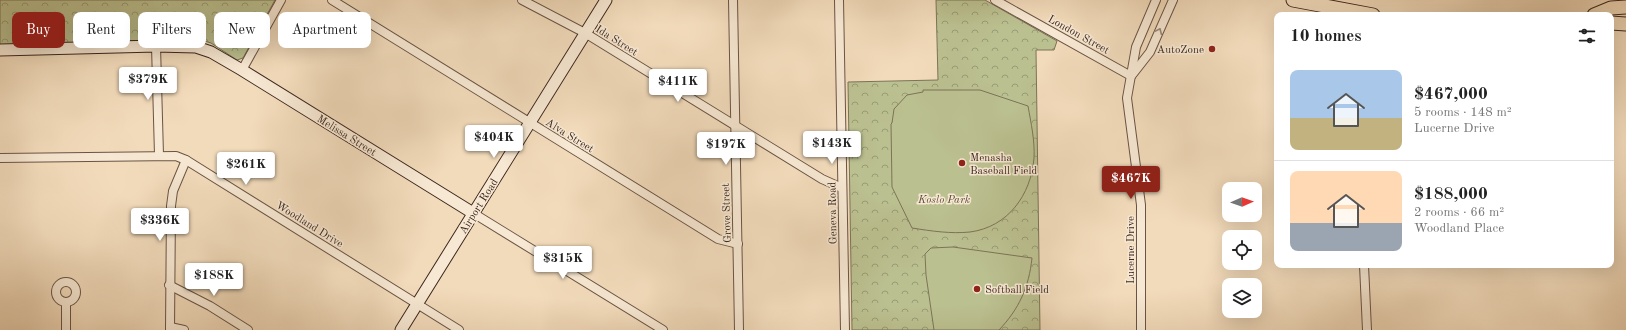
<!DOCTYPE html>
<html lang="en">
<head>
<meta charset="utf-8">
<style>
  :root { --surface:#fff; --page:#f6f6f6; --text:#222; --muted:#767676; --line:#e0e0e0; --accent:#8f2418 }
  body { margin:0; font-family:"Old Standard TT",serif; background:var(--page); color:var(--text); height:100vh; display:flex; flex-direction:column; font-size:15px; white-space:nowrap }
  * { box-sizing:border-box; margin:0 }
  p { font-size:13px; color:var(--muted) }
  .icon { flex:none; width:22px; height:22px; fill:none; stroke:currentColor; stroke-width:2; stroke-linecap:round; stroke-linejoin:round }
  .map { position:relative; flex:1; overflow:hidden }
  .details { position:absolute; left:1274px; top:12px; width:340px; height:256px; display:flex; flex-direction:column; background:var(--surface); border-radius:8px; box-shadow:0 4px 16px #0002 }
  .details>* { flex:none }
  .banner { position:absolute; left:12px; top:12px; width:380px; height:36px; display:flex; gap:8px }
  .needle { width:26px; rotate:88deg }
  .controls { position:absolute; left:1222px; top:182px; display:grid; gap:8px }
  .controls a { display:grid; place-items:center; width:40px; height:40px; border-radius:8px; background:var(--surface); box-shadow:0 4px 16px #0002; font-size:20px }
  .price { position:absolute; translate:-50% -34px; padding:0 9px; border-radius:4px; background:#fff; color:#222; font-size:13px; line-height:26px; filter:drop-shadow(0 1px 2px #0008) }
  .price::after { content:''; position:absolute; left:50%; top:24px; width:12px; height:9px; margin-left:-6px; background:inherit; clip-path:polygon(0 0,100% 0,50% 100%) }
  .price.current { background:var(--accent); color:#fff }
  ul { padding:0; list-style:none }
  li { display:flex; align-items:center; gap:12px; height:100px; padding:0 16px }
  li+li { border-top:1px solid var(--line) }
  li span { display:grid; place-items:center; flex:none; width:112px; height:80px; border-radius:8px; color:#555 }
  li>.icon { margin-inline-start:auto }
  span .icon { width:48px; height:48px; fill:#fffc; stroke-width:1 }
  li b { font-size:17px }
  h2 { display:flex; justify-content:space-between; align-items:center; height:48px; padding:0 16px; font-size:17px }
  .chip { padding:0 14px; border-radius:8px; background:var(--surface); box-shadow:0 4px 16px #0002; font-size:14px; line-height:36px }
  .chip.current { background:var(--accent); color:#fff }
  .map>svg:first-child { display:block }
</style>
</head>
<body>
<div class="map">
<svg width="1626" height="330" viewBox="0 0 1626 330">
  <defs>
    <pattern id="park-crowns" width="20" height="18" patternUnits="userSpaceOnUse"><rect width="20" height="18" fill="#bbc090"/><path d="M2 6a3 3 0 1 1 6 0M12 15a3 3 0 1 1 6 0" fill="none" stroke="#999c75"/></pattern>
  </defs>
  <rect width="100%" height="100%" fill="#f2dbbb"/>
  <filter id="stains"><feTurbulence type="fractalNoise" baseFrequency=".005" numOctaves="4"/><feColorMatrix values="0 0 0 0 .2 0 0 0 0 .09 0 0 0 0 .02 0 0 0 .5 -.17"/></filter>
  <radialGradient id="worn" r=".72"><stop offset=".6" stop-color="#630" stop-opacity="0"/><stop offset="1" stop-color="#630" stop-opacity=".3"/></radialGradient>
  <!-- park -->
  <g fill="url(#park-crowns)" stroke="#7c7457">
    <path d="M0,0H275L243,58L237,60L211,43L198,39L0,45Z"/>
    <path d="M936,0H985L1057,41L1054,50H1036L1040,330H852L848,82L938,80Z"/>
  </g>
  <!-- pitch -->
  <g fill="#bbc090" stroke="#7c7457">
    <path d="M923,90H980L1028,106C1031,123 1035,141 1034,158C1031,195 1008,227 970,232C951,234 931,231 912,228L892,187L891,124L892,123L894,109L907,95L923,92Z"/>
    <path d="M953,247L1032,258C1029,287 1019,309 999,330H934L926,275L925,254L931,248Z"/>
  </g>
  <g fill="none" stroke-linecap="round" stroke-linejoin="round">
    <defs>
      <g id="street">
        <path d="M332,0L718,239L738,244"/>
        <path d="M522,0L585,33L822,179L842,188"/>
        <path d="M733,0L739,330"/>
        <path d="M839,0L845,330"/>
        <path d="M995,0L1131,76"/>
        <path d="M156,46L159,155"/>
        <path d="M242,70L281,0"/>
        <path d="M1132,75L1150,52L1173,0"/>
        <path d="M0,158L176,156L186,160L459,330"/>
        <path d="M473,213L663,330"/>
        <path d="M1364,265L1367,330"/>
        <circle cx="66" cy="292" r="10"/>
        <path d="M169,285L210,306L248,330"/>
        <path d="M66,302V330"/>
        <path d="M170,327L184,330"/>
        <path d="M170,330L171,206L173,191L186,160"/>
        <path d="M1141,330V205L1127,98L1136,47L1156,0"/>
      </g>
      <g id="secondary">
        <path d="M0,50L156,46L196,47L211,52L242,70L473,213"/>
        <path d="M401,330L606,0"/>
      </g>
      <g id="primary">
        <path d="M1293,0L1373,15"/>
        <path d="M1594,15L1611,8L1626,7"/>
        <path d="M1611,23L1626,24"/>
      </g>
    </defs>
    <!-- street casing -->
    <use href="#street" stroke="#6a5445" stroke-width="10"/>
    <!-- secondary casing -->
    <use href="#secondary" stroke="#3d271e" stroke-width="13"/>
    <!-- primary casing -->
    <use href="#primary" stroke="#3d271e" stroke-width="15"/>
    <!-- street -->
    <use href="#street" stroke="#f7e8d3" stroke-width="8"/>
    <!-- secondary -->
    <use href="#secondary" stroke="#f7e8d3" stroke-width="11"/>
    <!-- primary -->
    <use href="#primary" stroke="#f2dbbb" stroke-width="13"/>
  </g>
  <!-- one-way arrows -->
  <defs><path id="oneway-chevron" d="M-2-3.5L2.5 0L-2 3.5" fill="none" stroke-width="1.6" stroke-linecap="round" stroke-linejoin="round"/></defs>
  <use stroke="#9a8878" href="#oneway-chevron" transform="translate(1159 31) rotate(-66)"/>
  <!-- markers -->
  <g fill="#8f2418" stroke="#f7e8d3" stroke-width="1.5">
    <circle cx="1212" cy="49" r="4"/>
    <circle cx="962" cy="163" r="4"/>
    <circle cx="977" cy="289" r="4"/>
  </g>
  <g text-anchor="middle" stroke-width="3" stroke-linejoin="round" paint-order="stroke">
    <!-- street labels -->
    <g font-size="11" fill="#3d271e" stroke="#f7e8d3">
      <text transform="translate(1079 34) rotate(29)" y="4">London Street</text>
      <text transform="translate(617 40) rotate(32)" y="4">Ida Street</text>
      <text transform="translate(347 135) rotate(32)" y="4">Melissa Street</text>
      <text transform="translate(570 135) rotate(32)" y="4">Alva Street</text>
      <text transform="translate(478 206) rotate(-58)" y="4">Airport Road</text>
      <text transform="translate(726 213) rotate(-92)" y="4">Grove Street</text>
      <text transform="translate(832 213) rotate(-91)" y="4">Geneva Road</text>
      <text transform="translate(310 224) rotate(32)" y="4">Woodland Drive</text>
      <text transform="translate(1130 250) rotate(-90)" y="4">Lucerne Drive</text>
    </g>
    <!-- poi labels -->
    <g font-size="11" fill="#3d271e" stroke="#f7e8d3" text-anchor="start">
      <text x="1204" y="53" text-anchor="end">AutoZone</text>
      <text x="970" y="161">Menasha<tspan x="970" dy="13">Baseball Field</tspan></text>
      <text x="985" y="293">Softball Field</text>
    </g>
    <!-- park labels -->
    <g font-size="11" font-style="italic" fill="#5c4d3a" stroke="#f7e8d3">
      <text x="944" y="203">Koslo Park</text>
    </g>
  </g>
  <rect width="100%" height="100%" filter="url(#stains)"/>
  <rect width="100%" height="100%" fill="url(#worn)"/>
</svg>
<div class="controls">
<a><svg class="needle" viewBox="-14 -14 28 28"><path d="M0-13l5 13h-10z" fill="#e53935"/><path d="M0 13l5-13h-10z" fill="#767676"/></svg></a>
<a><svg class="icon" aria-label="locate" viewBox="0 0 24 24"><circle cx="12" cy="12" r="6"/><path d="M12 2v4M12 18v4M2 12h4M18 12h4"/></svg></a>
<a><svg class="icon" aria-label="layers" viewBox="0 0 24 24"><path d="M12 4l9 5-9 5-9-5zM3 14l9 5 9-5"/></svg></a>
</div>
<b class="price" style="left:148px;top:101px">$379K</b>
<b class="price" style="left:678px;top:103px">$411K</b>
<b class="price" style="left:494px;top:159px">$404K</b>
<b class="price" style="left:832px;top:165px">$143K</b>
<b class="price" style="left:726px;top:166px">$197K</b>
<b class="price" style="left:246px;top:186px">$261K</b>
<b class="price current" style="left:1131px;top:200px">$467K</b>
<b class="price" style="left:160px;top:242px">$336K</b>
<b class="price" style="left:563px;top:280px">$315K</b>
<b class="price" style="left:214px;top:297px">$188K</b>
<div class="banner">
<a class="chip current">Buy</a>
<a class="chip">Rent</a>
<a class="chip">Filters</a>
<a class="chip">New</a>
<a class="chip">Apartment</a>
</div>
<section class="details">
<h2>10 homes<svg class="icon" aria-label="filters" viewBox="0 0 24 24"><path d="M4 7h16M4 17h16"/><circle cx="9" cy="7" r="2"/><circle cx="15" cy="17" r="2"/></svg></h2>
<ul>
<li><span style="background:linear-gradient(#a9c7e8 60%,#c2b280 0)"><svg class="icon" aria-label="home" viewBox="0 0 24 24"><path d="M3 11l9-7 9 7M6 9v11h12V9"/></svg></span><div><b>$467,000</b><p>5 rooms · 148 m²</p><p>Lucerne Drive</p></div></li>
<li><span style="background:linear-gradient(#ffd9b3 65%,#9aa5b1 0)"><svg class="icon" aria-label="home" viewBox="0 0 24 24"><path d="M3 11l9-7 9 7M6 9v11h12V9"/></svg></span><div><b>$188,000</b><p>2 rooms · 66 m²</p><p>Woodland Place</p></div></li>
</ul>
</section>
</div>
</body>
</html>
